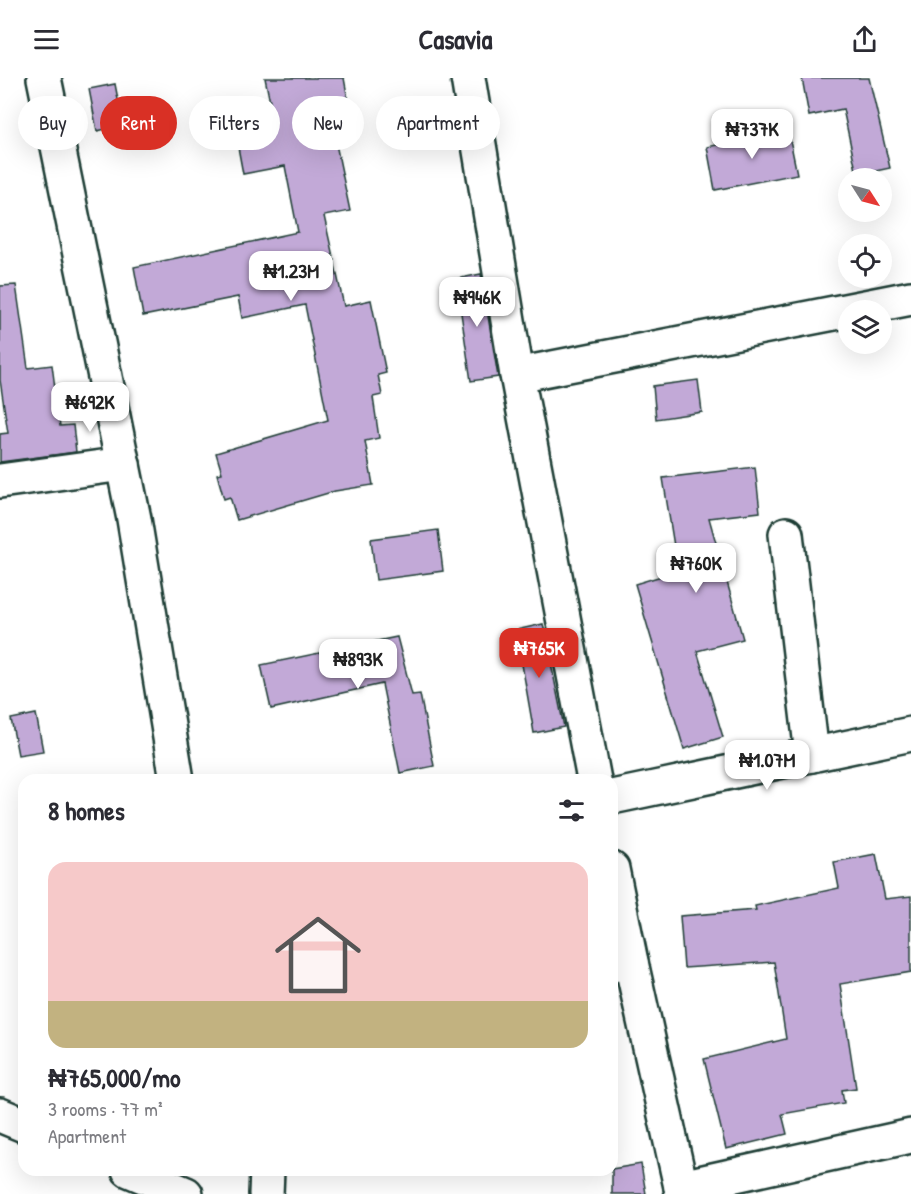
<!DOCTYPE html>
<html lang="en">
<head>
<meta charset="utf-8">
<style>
  :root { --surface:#fff; --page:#f7f7f7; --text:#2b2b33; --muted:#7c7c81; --accent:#d93025 }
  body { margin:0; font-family:"Patrick Hand",sans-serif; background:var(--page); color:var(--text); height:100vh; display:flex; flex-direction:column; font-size:22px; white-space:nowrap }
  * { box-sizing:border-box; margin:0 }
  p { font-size:20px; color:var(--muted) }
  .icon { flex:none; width:33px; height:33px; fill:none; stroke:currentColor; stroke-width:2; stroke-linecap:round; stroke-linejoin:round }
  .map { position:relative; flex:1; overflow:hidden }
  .panel { position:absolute; left:18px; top:696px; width:600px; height:402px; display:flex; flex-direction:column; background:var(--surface); border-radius:18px; box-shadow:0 6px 24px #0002 }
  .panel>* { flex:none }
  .top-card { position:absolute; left:18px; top:18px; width:600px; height:54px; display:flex; gap:12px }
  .needle { width:39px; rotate:126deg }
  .buttons { position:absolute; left:838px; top:90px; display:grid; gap:12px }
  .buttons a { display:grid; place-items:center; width:54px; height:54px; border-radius:50%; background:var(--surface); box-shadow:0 6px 24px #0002; font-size:30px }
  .price { position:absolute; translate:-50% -51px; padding:0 14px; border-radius:12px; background:#fff; color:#222; font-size:20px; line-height:39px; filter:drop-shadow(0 2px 3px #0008) }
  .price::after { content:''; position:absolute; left:50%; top:36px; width:18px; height:14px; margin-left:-9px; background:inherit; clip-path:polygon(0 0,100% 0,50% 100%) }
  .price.selected { background:var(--accent); color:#fff }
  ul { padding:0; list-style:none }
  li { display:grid; align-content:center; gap:12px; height:318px; padding:0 30px }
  li span { display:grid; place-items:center; height:186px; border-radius:18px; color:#555 }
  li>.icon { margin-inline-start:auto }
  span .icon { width:108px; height:108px; fill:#fffc; stroke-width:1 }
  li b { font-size:26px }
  h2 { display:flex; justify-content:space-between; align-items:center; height:72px; padding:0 30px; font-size:26px }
  .tag { padding:0 21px; border-radius:27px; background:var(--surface); box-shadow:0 6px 24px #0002; font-size:21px; line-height:54px }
  .tag.selected { background:var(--accent); color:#fff }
  header { display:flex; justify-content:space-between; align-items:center; height:78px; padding:0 30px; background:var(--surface); font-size:27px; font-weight:700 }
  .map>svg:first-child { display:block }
</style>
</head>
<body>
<header><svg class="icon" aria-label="menu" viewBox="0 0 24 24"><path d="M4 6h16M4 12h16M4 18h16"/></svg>Casavia<svg class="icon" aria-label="share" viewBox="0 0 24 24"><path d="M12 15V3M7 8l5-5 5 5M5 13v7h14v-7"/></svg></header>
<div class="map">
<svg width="911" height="1116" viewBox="0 0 911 1116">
  <rect width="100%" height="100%" fill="#fff"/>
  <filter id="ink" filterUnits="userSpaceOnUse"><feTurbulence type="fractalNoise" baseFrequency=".0167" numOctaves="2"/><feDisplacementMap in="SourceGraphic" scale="12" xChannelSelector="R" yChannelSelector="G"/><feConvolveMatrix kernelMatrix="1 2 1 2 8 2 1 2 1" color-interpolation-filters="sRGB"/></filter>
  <g filter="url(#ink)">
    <!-- building -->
    <g fill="#c2a9d7" stroke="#1f3d34" stroke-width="1.5">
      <path d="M265,0H344L351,38L331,42L350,133L324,138L344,228L371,222L386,295L378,297L382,317L373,319L379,360L365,363L373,407L335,413L237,442L230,419L224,421L217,396L222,395L216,375L328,342L305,227L242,240L238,219L143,238L134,189L298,154L285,88L243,96L232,37L271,29Z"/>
      <path d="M802,0H869L890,90L857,97L843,31L809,38Z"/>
      <path d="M115,6L123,47L97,53L89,11Z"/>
      <path d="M449,27L456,63L426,69L419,34Z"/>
      <path d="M788,52L797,96L715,112L707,69Z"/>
      <path d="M481,196L498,299L471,303L456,201Z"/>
      <path d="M16,207L28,290L52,287L60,348L73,347L76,374L0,384V356L8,355L0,302V208Z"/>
      <path d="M698,302L702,334L656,341L653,308Z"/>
      <path d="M755,389L760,434L709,440L743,561L697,573L723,659L684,671L635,506L678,493L663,400Z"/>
      <path d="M438,452L443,493L376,502L371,461Z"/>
      <path d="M543,546L564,649L534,655L516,552Z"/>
      <path d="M397,559L412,617L420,616L434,688L400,695L382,606L271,631L261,587Z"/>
      <path d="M36,636L43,673L18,677L11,641Z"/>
      <path d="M876,776L885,821L911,818V894L840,906L856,1010L842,1012L844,1025L782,1036L787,1056L726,1071L704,981L786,961L774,884L684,890L680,838L756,832L755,828L839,810L834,784Z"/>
      <path d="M641,1086L646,1116H612V1091Z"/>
    </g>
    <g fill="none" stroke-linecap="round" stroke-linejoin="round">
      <defs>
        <g id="minor">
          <path d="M44,0L134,441L177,702"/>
          <path d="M468,0L517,297L594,702"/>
          <path d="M517,297L911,220"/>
          <path d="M0,403L123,386"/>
          <path d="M786,456L812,677"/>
          <path d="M612,719L911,656"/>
          <path d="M612,791L631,884L612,887"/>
          <path d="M631,884L681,1109"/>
          <path d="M0,1037L24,1047"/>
          <path d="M129,1092L186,1116"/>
          <path d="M266,1116L267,1092"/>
          <path d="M683,1116L681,1109L911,1058"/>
        </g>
      </defs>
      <!-- minor casing -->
      <use href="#minor" stroke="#1f3d34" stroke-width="38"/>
      <!-- minor -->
      <use href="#minor" stroke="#fff" stroke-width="33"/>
    </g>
  </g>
</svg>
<div class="buttons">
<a><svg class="needle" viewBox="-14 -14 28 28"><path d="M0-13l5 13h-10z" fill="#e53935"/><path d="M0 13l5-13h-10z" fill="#7c7c81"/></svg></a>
<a><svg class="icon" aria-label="locate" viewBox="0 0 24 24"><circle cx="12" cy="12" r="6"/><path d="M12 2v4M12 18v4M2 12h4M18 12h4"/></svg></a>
<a><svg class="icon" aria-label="layers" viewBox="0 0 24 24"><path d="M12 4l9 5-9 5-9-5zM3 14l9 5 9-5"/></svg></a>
</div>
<b class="price" style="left:752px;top:82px">₦737K</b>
<b class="price" style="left:291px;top:224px">₦1.23M</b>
<b class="price" style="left:477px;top:250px">₦946K</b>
<b class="price" style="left:90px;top:355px">₦692K</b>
<b class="price" style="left:696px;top:516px">₦760K</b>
<b class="price selected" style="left:539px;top:601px">₦765K</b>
<b class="price" style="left:358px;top:612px">₦893K</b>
<b class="price" style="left:767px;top:713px">₦1.07M</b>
<div class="top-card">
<a class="tag">Buy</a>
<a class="tag selected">Rent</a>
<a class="tag">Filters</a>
<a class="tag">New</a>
<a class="tag">Apartment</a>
</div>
<section class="panel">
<h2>8 homes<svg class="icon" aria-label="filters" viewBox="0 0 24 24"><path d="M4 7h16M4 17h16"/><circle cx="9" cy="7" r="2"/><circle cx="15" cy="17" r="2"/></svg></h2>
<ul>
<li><span style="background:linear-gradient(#f6c9c9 75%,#c2b280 0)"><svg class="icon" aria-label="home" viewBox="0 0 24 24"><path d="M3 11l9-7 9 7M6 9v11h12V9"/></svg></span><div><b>₦765,000/mo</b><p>3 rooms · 77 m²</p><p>Apartment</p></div></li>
</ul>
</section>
</div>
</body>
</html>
